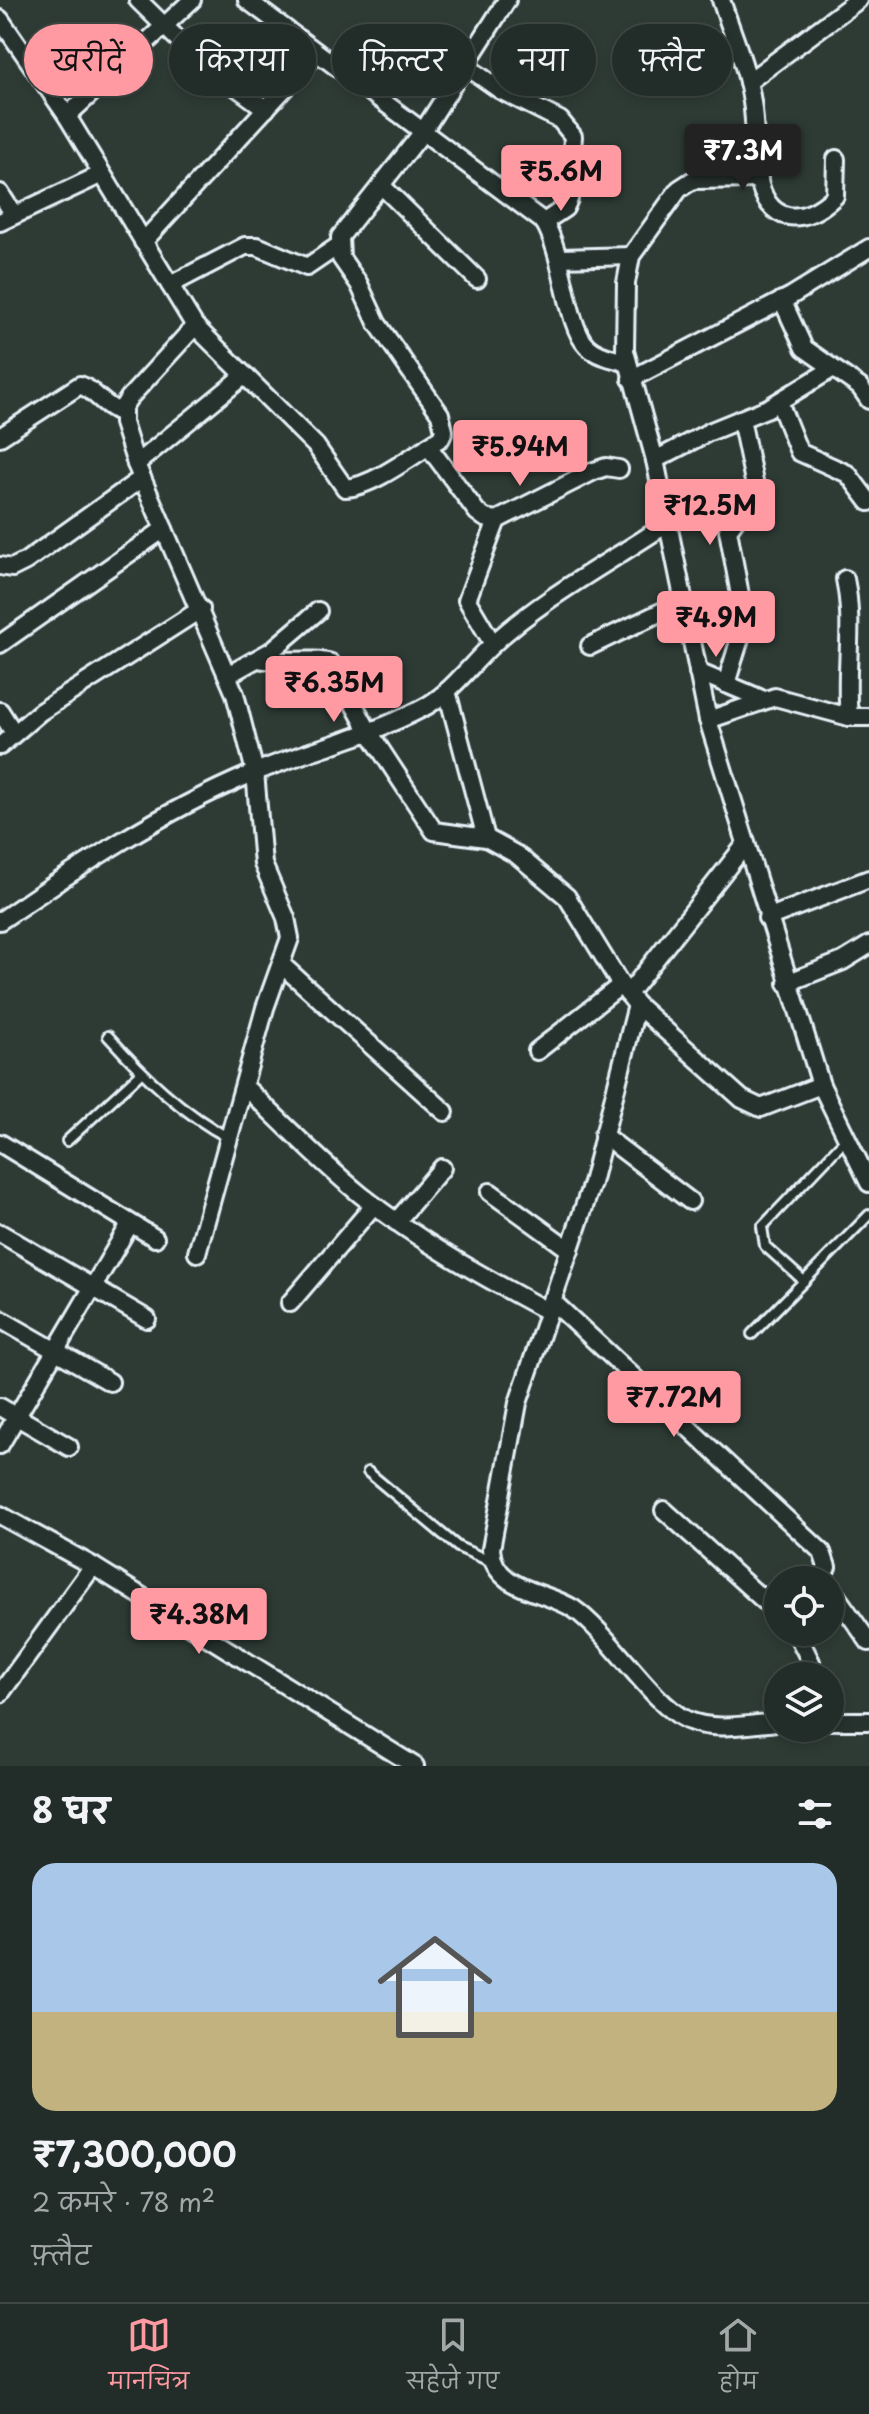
<!DOCTYPE html>
<html lang="hi">
<head>
<meta charset="utf-8">
<style>
  :root { --surface:#222c28; --page:#2e3834; --text:#f1f3f6; --muted:#a2a7a8; --line:#3f4845; --accent:#ff9aa2 }
  body { margin:0; font-family:"Playpen Sans","Playpen Sans Deva",sans-serif; background:var(--page); color:var(--text); height:100vh; display:flex; flex-direction:column; font-size:30px; white-space:nowrap }
  * { box-sizing:border-box; margin:0 }
  p { font-size:26px; color:var(--muted) }
  .icon { flex:none; width:44px; height:44px; fill:none; stroke:currentColor; stroke-width:2; stroke-linecap:round; stroke-linejoin:round }
  .map { position:relative; height:1766px; overflow:hidden }
  .side { display:flex; flex-direction:column; background:var(--surface); flex:1 }
  .side>* { flex:none }
  .banner { position:absolute; left:24px; top:24px; width:822px; height:72px; display:flex; gap:16px }
  .tools { position:absolute; left:764px; top:1566px; display:grid; gap:16px }
  .tools a { display:grid; place-items:center; width:80px; height:80px; border-radius:50%; background:var(--surface); box-shadow:0 4px 12px #0003,0 0 0 2px var(--line); font-size:40px }
  .price { position:absolute; translate:-50% -68px; padding:0 18px; border-radius:8px; background:var(--accent); color:#111; font-size:26px; line-height:52px; filter:drop-shadow(0 2px 4px #0008) }
  .price::after { content:''; position:absolute; left:50%; top:48px; width:24px; height:18px; margin-left:-12px; background:inherit; clip-path:polygon(0 0,100% 0,50% 100%) }
  .price.current { background:#222; color:#fff }
  ul { padding:0; list-style:none }
  li { display:grid; align-content:center; gap:16px; height:424px; padding:0 32px }
  li span { display:grid; place-items:center; height:248px; border-radius:24px; color:#555 }
  li>.icon { margin-inline-start:auto }
  span .icon { width:144px; height:144px; fill:#fffc; stroke-width:1 }
  li b { font-size:34px }
  h2 { display:flex; justify-content:space-between; align-items:center; height:96px; padding:0 32px; font-size:34px }
  .chip { padding:0 28px; border-radius:36px; background:var(--surface); box-shadow:0 4px 12px #0003,0 0 0 2px var(--line); font-size:28px; line-height:72px }
  .chip.current { background:var(--accent); color:#111 }
  .menu { display:flex; justify-content:space-around; align-items:center; height:112px; border-top:2px solid var(--line); background:var(--surface); font-size:22px; color:var(--muted) }
  .menu a { display:grid; justify-items:center; gap:4px }
  .menu .current { color:var(--accent) }
  .map>svg:first-child { display:block }
</style>
</head>
<body>
<div class="map">
<svg width="869" height="1766" viewBox="0 0 869 1766">
  <rect width="100%" height="100%" fill="#2e3b35"/>
  <filter id="ink" filterUnits="userSpaceOnUse"><feTurbulence type="fractalNoise" baseFrequency=".0125" numOctaves="2"/><feDisplacementMap in="SourceGraphic" scale="16" xChannelSelector="R" yChannelSelector="G"/><feConvolveMatrix kernelMatrix="1 2 1 2 8 2 1 2 1" color-interpolation-filters="sRGB"/></filter>
  <g filter="url(#ink)">
    <g fill="none" stroke-linecap="round" stroke-linejoin="round">
      <defs>
        <g id="lane">
          <path d="M108,1036C144,1076 182,1113 229,1138"/>
          <path d="M67,1141L141,1073"/>
          <path d="M804,1281L765,1246L762,1227L846,1139"/>
          <path d="M752,1334L869,1215"/>
          <path d="M368,1472L458,1547L492,1562"/>
        </g>
        <g id="street">
          <path d="M138,0L198,59L266,109"/>
          <path d="M247,0L544,222C564,254 566,325 587,346C597,356 613,358 627,363"/>
          <path d="M721,0C732,33 747,67 752,102C756,126 754,152 758,176C767,225 803,227 835,196L836,159"/>
          <path d="M0,19L67,116L195,326L316,446L345,488C373,487 416,453 441,438L444,431L440,414L377,323L359,284L341,258L340,237L422,133L507,0"/>
          <path d="M466,66L500,90L560,120L573,136L569,199L565,208L544,222"/>
          <path d="M748,82L858,0"/>
          <path d="M67,116L192,0"/>
          <path d="M759,179L693,180L679,189L631,256L626,283L625,351L655,460L708,720L821,1085L869,1183"/>
          <path d="M382,186L477,279"/>
          <path d="M0,193L14,215"/>
          <path d="M0,222L102,174"/>
          <path d="M143,242L317,53"/>
          <path d="M560,258L631,256"/>
          <path d="M170,285L245,246H257L307,267L338,246"/>
          <path d="M782,300L804,348L860,387L869,400"/>
          <path d="M195,326L129,398L123,407V423L136,464L235,694L255,772L263,864L286,918L290,938L265,1008L197,1253"/>
          <path d="M631,379L791,296L869,248"/>
          <path d="M779,402L799,452L848,474L869,502"/>
          <path d="M0,437L80,385C94,389 102,406 122,413"/>
          <path d="M428,446L477,512L485,518L497,520L594,471L606,467L619,469"/>
          <path d="M655,460L709,432L768,408L832,369"/>
          <path d="M136,464L245,375"/>
          <path d="M0,566L12,568L26,561L142,478"/>
          <path d="M845,579C855,627 844,669 849,717"/>
          <path d="M0,644L164,529"/>
          <path d="M493,644L467,600L497,520"/>
          <path d="M590,646L684,601"/>
          <path d="M258,659C282,664 312,657 331,663L369,732L434,831L486,838L517,855L567,897L621,985L637,1005L742,1099L761,1108L821,1085"/>
          <path d="M698,672L764,700"/>
          <path d="M228,675L271,651L318,611"/>
          <path d="M726,684L745,622L728,530L756,491L741,419"/>
          <path d="M447,691L486,838"/>
          <path d="M0,711L14,733"/>
          <path d="M708,720L775,697L849,717H869"/>
          <path d="M0,746L40,712L201,609"/>
          <path d="M767,918L869,879"/>
          <path d="M0,921C80,866 161,812 251,774C307,750 367,737 421,709C451,694 469,666 493,644C542,598 612,561 668,523"/>
          <path d="M282,965L445,1112"/>
          <path d="M787,983L843,961L869,945"/>
          <path d="M628,994L745,845"/>
          <path d="M637,1005L592,1183L518,1403L491,1549C494,1591 545,1590 574,1609C610,1634 652,1704 687,1720C713,1732 750,1724 778,1722"/>
          <path d="M537,1051L621,985"/>
          <path d="M245,1087C283,1123 320,1162 361,1195C418,1241 482,1276 547,1311"/>
          <path d="M603,1135L690,1201"/>
          <path d="M0,1143L155,1238"/>
          <path d="M490,1192L570,1250"/>
          <path d="M396,1222L442,1168"/>
          <path d="M0,1233L147,1319"/>
          <path d="M551,1300L822,1552L827,1567L821,1580"/>
          <path d="M290,1303L374,1205"/>
          <path d="M0,1319L110,1382"/>
          <path d="M0,1407L69,1447"/>
          <path d="M0,1445L130,1224"/>
          <path d="M664,1510L778,1613"/>
          <path d="M0,1515L93,1566L415,1766"/>
          <path d="M830,1587L869,1642"/>
          <path d="M796,1632L811,1662L813,1676"/>
          <path d="M0,1694L93,1566"/>
          <path d="M830,1721H869"/>
        </g>
      </defs>
      <!-- lane casing -->
      <use href="#lane" stroke="#e8f1f8" stroke-width="14"/>
      <!-- street casing -->
      <use href="#street" stroke="#e8f1f8" stroke-width="22"/>
      <!-- lane -->
      <use href="#lane" stroke="#26332d" stroke-width="8"/>
      <!-- street -->
      <use href="#street" stroke="#26332d" stroke-width="16"/>
    </g>
  </g>
</svg>
<div class="tools">
<a><svg class="icon" aria-label="locate" viewBox="0 0 24 24"><circle cx="12" cy="12" r="6"/><path d="M12 2v4M12 18v4M2 12h4M18 12h4"/></svg></a>
<a><svg class="icon" aria-label="layers" viewBox="0 0 24 24"><path d="M12 4l9 5-9 5-9-5zM3 14l9 5 9-5"/></svg></a>
</div>
<b class="price current" style="left:743px;top:192px">₹7.3M</b>
<b class="price" style="left:561px;top:213px">₹5.6M</b>
<b class="price" style="left:520px;top:488px">₹5.94M</b>
<b class="price" style="left:710px;top:547px">₹12.5M</b>
<b class="price" style="left:716px;top:659px">₹4.9M</b>
<b class="price" style="left:334px;top:724px">₹6.35M</b>
<b class="price" style="left:674px;top:1439px">₹7.72M</b>
<b class="price" style="left:199px;top:1656px">₹4.38M</b>
<div class="banner">
<a class="chip current">खरीदें</a>
<a class="chip">किराया</a>
<a class="chip">फ़िल्टर</a>
<a class="chip">नया</a>
<a class="chip">फ़्लैट</a>
</div>
</div>
<section class="side">
<h2>8 घर<svg class="icon" aria-label="filters" viewBox="0 0 24 24"><path d="M4 7h16M4 17h16"/><circle cx="9" cy="7" r="2"/><circle cx="15" cy="17" r="2"/></svg></h2>
<ul>
<li><span style="background:linear-gradient(#a9c7e8 60%,#c2b280 0)"><svg class="icon" aria-label="home" viewBox="0 0 24 24"><path d="M3 11l9-7 9 7M6 9v11h12V9"/></svg></span><div><b>₹7,300,000</b><p>2 कमरे · 78 m²</p><p>फ़्लैट</p></div></li>
</ul>
</section>
<nav class="menu">
<a class="current"><svg class="icon" aria-label="map" viewBox="0 0 24 24"><path d="M3 6l6-2 6 2 6-2v14l-6 2-6-2-6 2zM9 4v14M15 6v14"/></svg>मानचित्र</a>
<a><svg class="icon" aria-label="saved" viewBox="0 0 24 24"><path d="M7 4h10v16l-5-4-5 4z"/></svg>सहेजे गए</a>
<a><svg class="icon" aria-label="home" viewBox="0 0 24 24"><path d="M3 11l9-7 9 7M6 9v11h12V9"/></svg>होम</a>
</nav>
</body>
</html>
